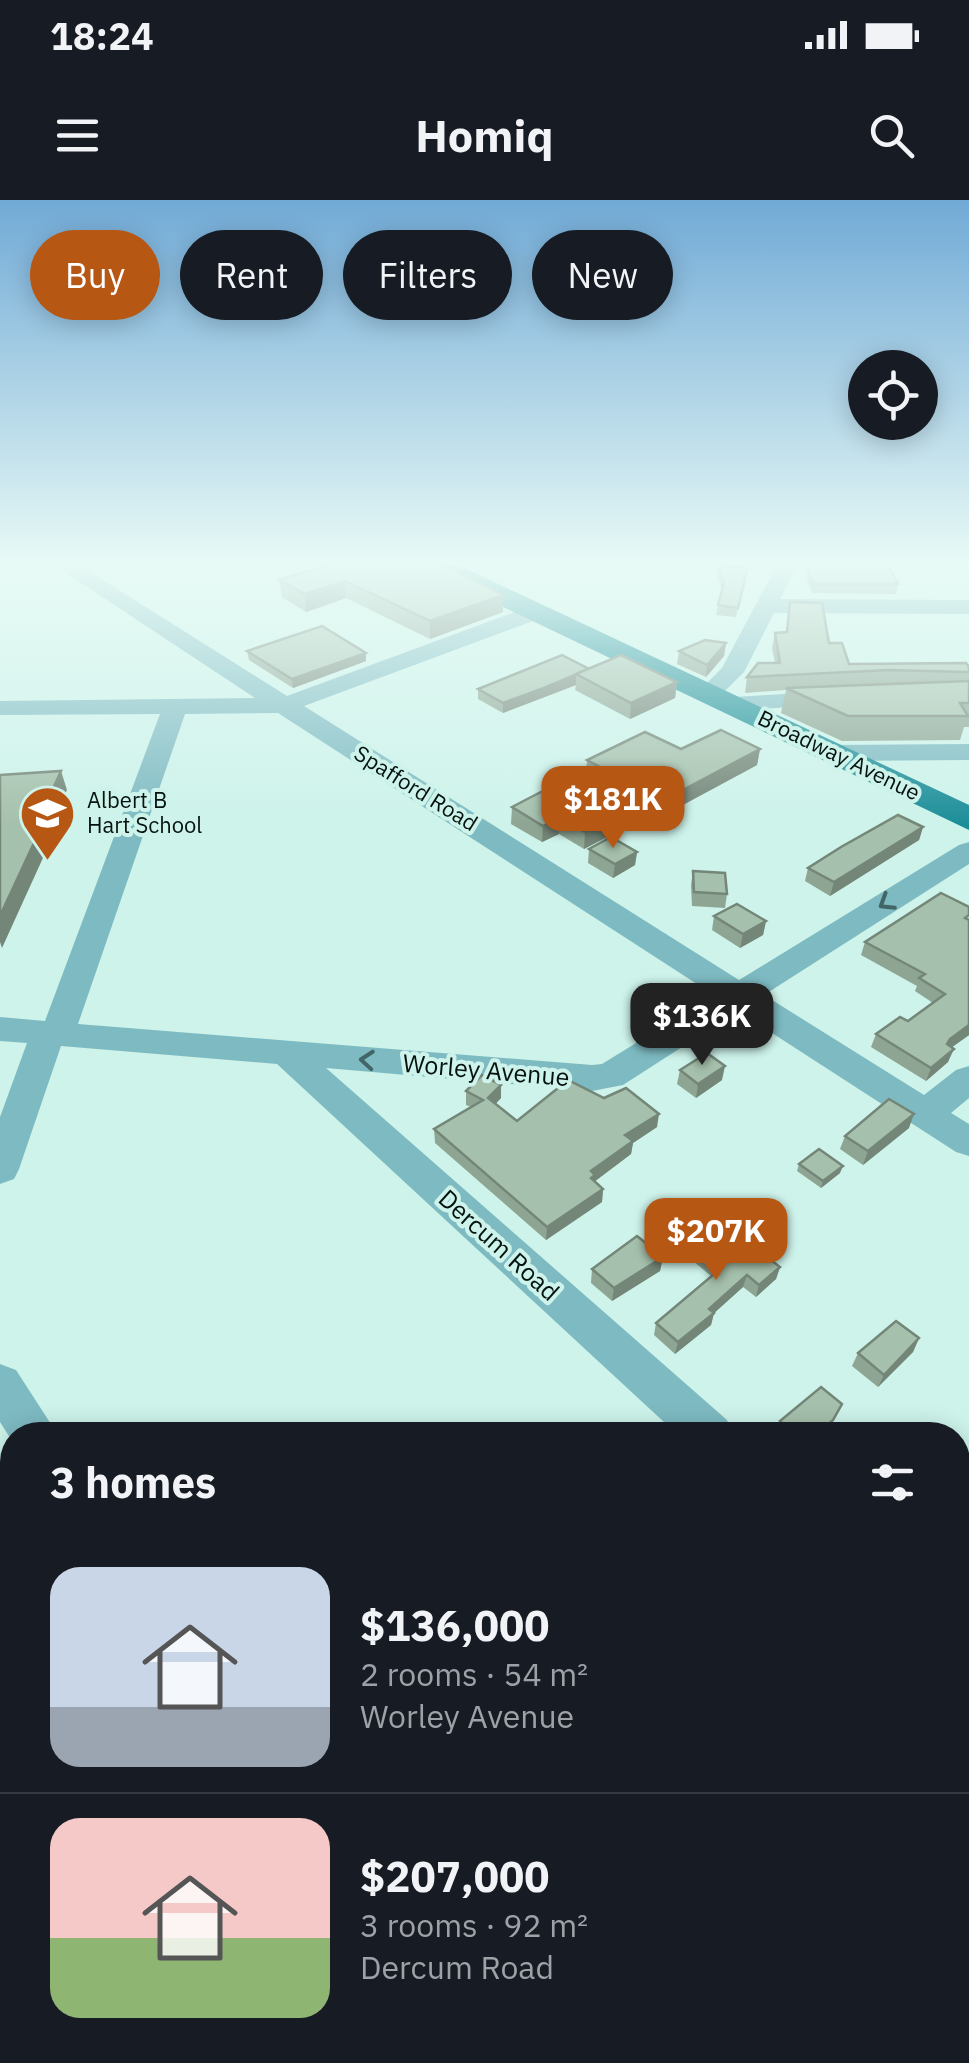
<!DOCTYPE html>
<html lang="en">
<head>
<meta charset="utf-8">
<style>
  :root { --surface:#171b24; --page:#20242c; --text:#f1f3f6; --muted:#9ea1a6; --line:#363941; --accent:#b75714 }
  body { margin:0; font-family:"IBM Plex Sans",sans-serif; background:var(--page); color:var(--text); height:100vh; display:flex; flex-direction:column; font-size:38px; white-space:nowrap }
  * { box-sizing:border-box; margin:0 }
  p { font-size:32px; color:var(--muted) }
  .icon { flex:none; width:55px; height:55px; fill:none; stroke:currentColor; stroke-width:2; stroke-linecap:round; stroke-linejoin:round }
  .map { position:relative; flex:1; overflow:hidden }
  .side { position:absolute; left:0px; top:1222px; width:970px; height:642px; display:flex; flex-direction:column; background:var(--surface); border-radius:40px 40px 0 0; box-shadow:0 5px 25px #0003 }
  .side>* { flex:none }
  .banner { position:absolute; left:30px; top:30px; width:910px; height:90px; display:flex; gap:20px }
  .tools { position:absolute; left:848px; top:150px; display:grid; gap:20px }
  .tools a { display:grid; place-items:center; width:90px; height:90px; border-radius:50%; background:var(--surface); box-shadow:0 5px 25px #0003; font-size:50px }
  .price { position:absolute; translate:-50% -85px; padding:0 22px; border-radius:20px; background:var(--accent); color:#fff; font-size:32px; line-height:65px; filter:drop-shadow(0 2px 5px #0008) }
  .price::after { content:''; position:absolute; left:50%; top:60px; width:30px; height:22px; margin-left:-15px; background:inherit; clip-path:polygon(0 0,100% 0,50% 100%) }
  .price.on { background:#222; color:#fff }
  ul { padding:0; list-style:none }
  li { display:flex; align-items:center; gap:30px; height:250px; padding:0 50px }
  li+li { border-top:2px solid var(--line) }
  li span { display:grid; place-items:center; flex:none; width:280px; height:200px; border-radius:30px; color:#555 }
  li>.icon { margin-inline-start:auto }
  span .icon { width:120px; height:120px; fill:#fffc; stroke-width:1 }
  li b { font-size:42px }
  h2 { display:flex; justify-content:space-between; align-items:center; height:120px; padding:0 50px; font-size:42px }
  .pill { padding:0 35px; border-radius:45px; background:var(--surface); box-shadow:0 5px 25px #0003; font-size:35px; line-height:90px }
  .pill.on { background:var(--accent); color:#fff }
  .status { display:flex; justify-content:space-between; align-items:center; height:70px; padding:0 50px; background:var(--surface); direction:ltr }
  .status svg { height:28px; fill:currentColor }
  header { display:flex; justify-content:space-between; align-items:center; height:130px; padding:0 50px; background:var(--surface); font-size:45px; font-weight:700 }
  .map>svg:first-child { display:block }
</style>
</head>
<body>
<div class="status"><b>18:24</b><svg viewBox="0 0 49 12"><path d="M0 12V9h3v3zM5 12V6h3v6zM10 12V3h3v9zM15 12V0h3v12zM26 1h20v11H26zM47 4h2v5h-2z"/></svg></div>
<header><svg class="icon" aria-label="menu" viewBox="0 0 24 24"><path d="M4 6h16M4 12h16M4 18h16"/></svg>Homiq<svg class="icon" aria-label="search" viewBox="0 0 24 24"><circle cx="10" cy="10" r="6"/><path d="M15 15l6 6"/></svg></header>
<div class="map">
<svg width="969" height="1863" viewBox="0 0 969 1863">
  <rect width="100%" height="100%" fill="#cdf3ea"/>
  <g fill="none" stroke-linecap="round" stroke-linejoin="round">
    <!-- minor -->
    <g fill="#7ebac2" fill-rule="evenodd">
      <path d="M54,365H79L287,496L528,407H544L547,412L544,417L304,506L739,780L959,645L969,642V664L764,795L924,895L956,870L969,866V898L951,913L969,924V956L956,952L738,811L623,885L592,891L326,868L727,1220L734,1235H678L277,864L61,846L19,969L14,979L0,984V917L27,843L0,841V817L45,821L160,514L0,515V501L255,498ZM278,513L714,795L602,864L592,865L78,824L185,514Z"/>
      <path d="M777,365H797L780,399L969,400V414L774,413L744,472L718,498H700L697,493L722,468Z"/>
      <path d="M836,491L848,498L845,503L734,511L722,504L734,497Z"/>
      <path d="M969,544V560L832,561L819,553L832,545Z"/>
      <path d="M0,1164L16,1170L58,1235H12V1241L0,1222Z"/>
      <path d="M958,1429L969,1434V1494L958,1489Z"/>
      <path d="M12,1643V1708L0,1713V1648Z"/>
      <path d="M426,1852H494L499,1863H430Z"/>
    </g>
    <!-- major -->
    <path fill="#1b8d98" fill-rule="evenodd" d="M424,365H458L969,605V630L428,371Z"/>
  </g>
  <!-- wall -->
  <g fill="#8ea594">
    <path d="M326,365L503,395V412L430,439L346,398L306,412L282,397L279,380Z"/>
    <path d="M719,366L748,367L736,417L716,415L722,390L717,376Z"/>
    <path d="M808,371L898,384L896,394L812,393L807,381Z"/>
    <path d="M790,402L849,464L969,467V527H964L960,540L842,541L781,513L786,490L745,493L747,477L775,463L772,448L775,433L786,432Z"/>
    <path d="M726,443L724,456L706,477L677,464L679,451Z"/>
    <path d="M247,451L366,453V461L293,488L249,460Z"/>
    <path d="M589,469L677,482L675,498L630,519L575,490L576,485L503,513L478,499V489Z"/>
    <path d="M681,549H760L757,565L679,607L664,599L609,627V636L584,649L559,634L542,642L511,624L512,607L560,603L598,584L586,576L587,560Z"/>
    <path d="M923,627L919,640L830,696L805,681L808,668Z"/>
    <path d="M589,649L637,652L635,665L613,678L588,663Z"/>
    <path d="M693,671L727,694L725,708L692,706L691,685Z"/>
    <path d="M937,695L969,835L951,848L948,862L926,881L871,847L876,834L908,821L933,803L915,791L917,786L861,755L865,742Z"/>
    <path d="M714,716L766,721L763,735L740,748L712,730Z"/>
    <path d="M680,870L722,880L696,898L677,884Z"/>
    <path d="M501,885V898L495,904L517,921L657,927L633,943L631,954L595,981L603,989L602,1002L546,1040L435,943L434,929L471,907L466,905V891Z"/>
    <path d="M909,928L863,965L840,949L845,936Z"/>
    <path d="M799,964L840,973L821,988L797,971Z"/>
    <path d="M694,1047L753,1057L780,1067L776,1079L756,1097L743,1087L714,1113L711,1125L675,1154L654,1135L656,1123L711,1076L692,1060Z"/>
    <path d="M663,1057L660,1071L612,1101L591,1083L592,1069Z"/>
    <path d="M919,1138L913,1152L878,1187L852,1166L858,1153Z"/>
    <path d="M836,1217L824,1235H777L775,1234L780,1221Z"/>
    <path d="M969,1395V1415L960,1407Z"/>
  </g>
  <!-- shaded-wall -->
  <g fill="#748678">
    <path d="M345,381L346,398L306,412L305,394Z"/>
    <path d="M503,395V412L430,439V421Z"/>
    <path d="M726,443L724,456L706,477L707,465Z"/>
    <path d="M366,453V461L293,488L292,479Z"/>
    <path d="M576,474V485L503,513V503Z"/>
    <path d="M677,482L675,498L630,519L631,503Z"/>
    <path d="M760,549L757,565L679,607L681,591Z"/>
    <path d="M61,571L67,590L44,641L47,649L2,748L0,742V716L35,628Z"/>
    <path d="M666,582L664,599L609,627V636L584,649L585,632L602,615Z"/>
    <path d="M560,617L559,634L542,642L543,626Z"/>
    <path d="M923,627L919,640L830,696L834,682Z"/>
    <path d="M637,652L635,665L613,678L615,664Z"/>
    <path d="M766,721L763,735L740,748L743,734Z"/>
    <path d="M969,825V835L945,852L947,844L950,839Z"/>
    <path d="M954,849L948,862L926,881L931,868Z"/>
    <path d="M725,866L722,880L696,898L698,884Z"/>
    <path d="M501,885V898L488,912V898Z"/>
    <path d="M659,914L657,927L633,943L631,954L594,982L589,991L591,971L625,935Z"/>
    <path d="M914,914L909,928L863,965L868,951Z"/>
    <path d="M843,966L840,973L821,988L823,981Z"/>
    <path d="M603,989L602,1002L546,1040L547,1027Z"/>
    <path d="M663,1057L660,1071L612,1101L614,1088Z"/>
    <path d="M780,1067L776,1079L756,1097L759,1085Z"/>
    <path d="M747,1075L743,1087L712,1115L714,1113L711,1125L675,1154L678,1142L709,1109Z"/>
    <path d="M919,1138L913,1152L878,1187L884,1175Z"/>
    <path d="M842,1204L827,1232L824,1235H816Z"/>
    <path d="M119,1852H124L129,1863H124Z"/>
    <path d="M266,1852H276L265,1863H255Z"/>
  </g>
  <!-- building -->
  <g fill="#a5c0ac" stroke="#748678" stroke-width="2.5">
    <path d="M326,365H443L503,395L430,421L345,381L305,394L279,380Z"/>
    <path d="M811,365H888L898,384H814L808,371Z"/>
    <path d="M719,366L748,367L738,408L718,405L724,383Z"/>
    <path d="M790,402L822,403L829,443H842L849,464L966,463L969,467V472L888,470L747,477L758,463H780L775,433L787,432Z"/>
    <path d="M322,426L366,453L292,479L247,451Z"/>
    <path d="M705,440L726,443L707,465L679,451Z"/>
    <path d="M562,455L589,469L544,488L503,503L478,489Z"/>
    <path d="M621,455L677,482L631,503L576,474Z"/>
    <path d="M969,481V503H960L968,516H848L786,488Z"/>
    <path d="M721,530L760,549L681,591L666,582L602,615L610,620L585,632L560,617L543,626L512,607L541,592L560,603L615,575L587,560L645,532L681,549Z"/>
    <path d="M61,571L35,628L40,630L0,716V575Z"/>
    <path d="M898,615L923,627L834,682L808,668L841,647Z"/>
    <path d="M611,637L637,652L615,664L589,649Z"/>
    <path d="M693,671L725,673L727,694L694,692Z"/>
    <path d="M941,693L969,707V715L965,718L969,720V825L950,839L947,844L954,849L931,868L876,834L900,817L908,821L945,794L919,778L925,774L865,742Z"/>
    <path d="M737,704L766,721L743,734L714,716Z"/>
    <path d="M707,853L725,866L698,884L680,870Z"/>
    <path d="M482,875L501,885L488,898L517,921L568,880L604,898L626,888L659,914L625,935L633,941L591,971L595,975L591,978L603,989L547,1027L434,929L483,900L466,891Z"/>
    <path d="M889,899L914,914L868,951L845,936Z"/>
    <path d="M819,949L843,966L823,981L799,964Z"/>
    <path d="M717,1030L753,1057L759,1051L780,1067L759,1085L747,1075L709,1109L714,1113L678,1142L656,1123L720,1069L694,1047Z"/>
    <path d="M637,1036L663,1057L614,1088L592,1069Z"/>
    <path d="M896,1121L919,1138L884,1175L858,1153Z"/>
    <path d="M821,1187L842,1204L833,1220L816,1235H796L780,1221Z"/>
    <path d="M960,1276L969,1283V1329L958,1342V1279Z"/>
    <path d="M84,1852H119L124,1863H90Z"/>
    <path d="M187,1852H266L255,1863H186L183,1858Z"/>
  </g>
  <!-- one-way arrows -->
  <defs><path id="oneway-chevron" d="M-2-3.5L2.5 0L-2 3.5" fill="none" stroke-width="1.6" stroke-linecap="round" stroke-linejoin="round" transform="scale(2.5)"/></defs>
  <g stroke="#426668">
    <use href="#oneway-chevron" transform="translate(886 703) rotate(148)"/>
    <use href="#oneway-chevron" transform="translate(367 860) rotate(-175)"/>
  </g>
  <!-- sky -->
  <linearGradient id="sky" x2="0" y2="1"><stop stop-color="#71aad6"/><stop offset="0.58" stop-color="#e8faf6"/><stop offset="1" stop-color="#e8faf6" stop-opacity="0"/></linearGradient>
  <rect width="969" height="626" fill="url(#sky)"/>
  <!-- icons -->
  <defs>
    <symbol id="school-pin" viewBox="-11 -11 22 30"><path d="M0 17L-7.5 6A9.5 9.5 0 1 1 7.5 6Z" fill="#b75714" stroke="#cdf3ea"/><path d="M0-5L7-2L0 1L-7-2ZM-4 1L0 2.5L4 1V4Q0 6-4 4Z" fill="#fff"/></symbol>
  </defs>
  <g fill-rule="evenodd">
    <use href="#school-pin" x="16" y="582" width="63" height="86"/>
  </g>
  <g text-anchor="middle" stroke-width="8" stroke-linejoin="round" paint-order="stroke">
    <!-- far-street labels -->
    <g font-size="22" fill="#05120f" stroke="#cdf3ea">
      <text transform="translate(839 555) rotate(26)" y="8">Broadway Avenue</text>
      <text transform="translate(416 588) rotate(32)" y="8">Spafford Road</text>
    </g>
    <!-- far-poi labels -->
    <g font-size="22" fill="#05120f" stroke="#cdf3ea" text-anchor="start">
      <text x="87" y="608">Albert B<tspan x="87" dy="25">Hart School</tspan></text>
    </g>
    <!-- street labels -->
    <g font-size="25" fill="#05120f" stroke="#cdf3ea">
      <text transform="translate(486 870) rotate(5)" y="9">Worley Avenue</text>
      <text transform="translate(499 1045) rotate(42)" y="9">Dercum Road</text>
    </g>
  </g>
</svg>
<div class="tools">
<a><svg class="icon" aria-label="locate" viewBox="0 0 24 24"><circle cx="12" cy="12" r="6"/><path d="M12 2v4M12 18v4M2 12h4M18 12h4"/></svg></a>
</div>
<b class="price" style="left:613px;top:651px">$181K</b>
<b class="price on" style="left:702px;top:868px">$136K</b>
<b class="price" style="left:716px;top:1083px">$207K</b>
<div class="banner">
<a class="pill on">Buy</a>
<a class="pill">Rent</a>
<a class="pill">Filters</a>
<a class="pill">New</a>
</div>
<section class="side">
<h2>3 homes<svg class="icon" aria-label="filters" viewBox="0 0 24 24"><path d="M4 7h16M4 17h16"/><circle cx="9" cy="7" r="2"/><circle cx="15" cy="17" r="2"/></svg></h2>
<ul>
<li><span style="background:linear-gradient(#c9d6e8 70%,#9aa5b1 0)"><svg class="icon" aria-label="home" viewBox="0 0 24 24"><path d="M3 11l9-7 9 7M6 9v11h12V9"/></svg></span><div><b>$136,000</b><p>2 rooms · 54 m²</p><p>Worley Avenue</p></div></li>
<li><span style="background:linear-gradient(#f6c9c9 60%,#8fb573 0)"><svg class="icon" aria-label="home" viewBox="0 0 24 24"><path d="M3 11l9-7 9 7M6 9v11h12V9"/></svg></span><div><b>$207,000</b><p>3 rooms · 92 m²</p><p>Dercum Road</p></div></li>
</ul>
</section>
</div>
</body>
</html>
